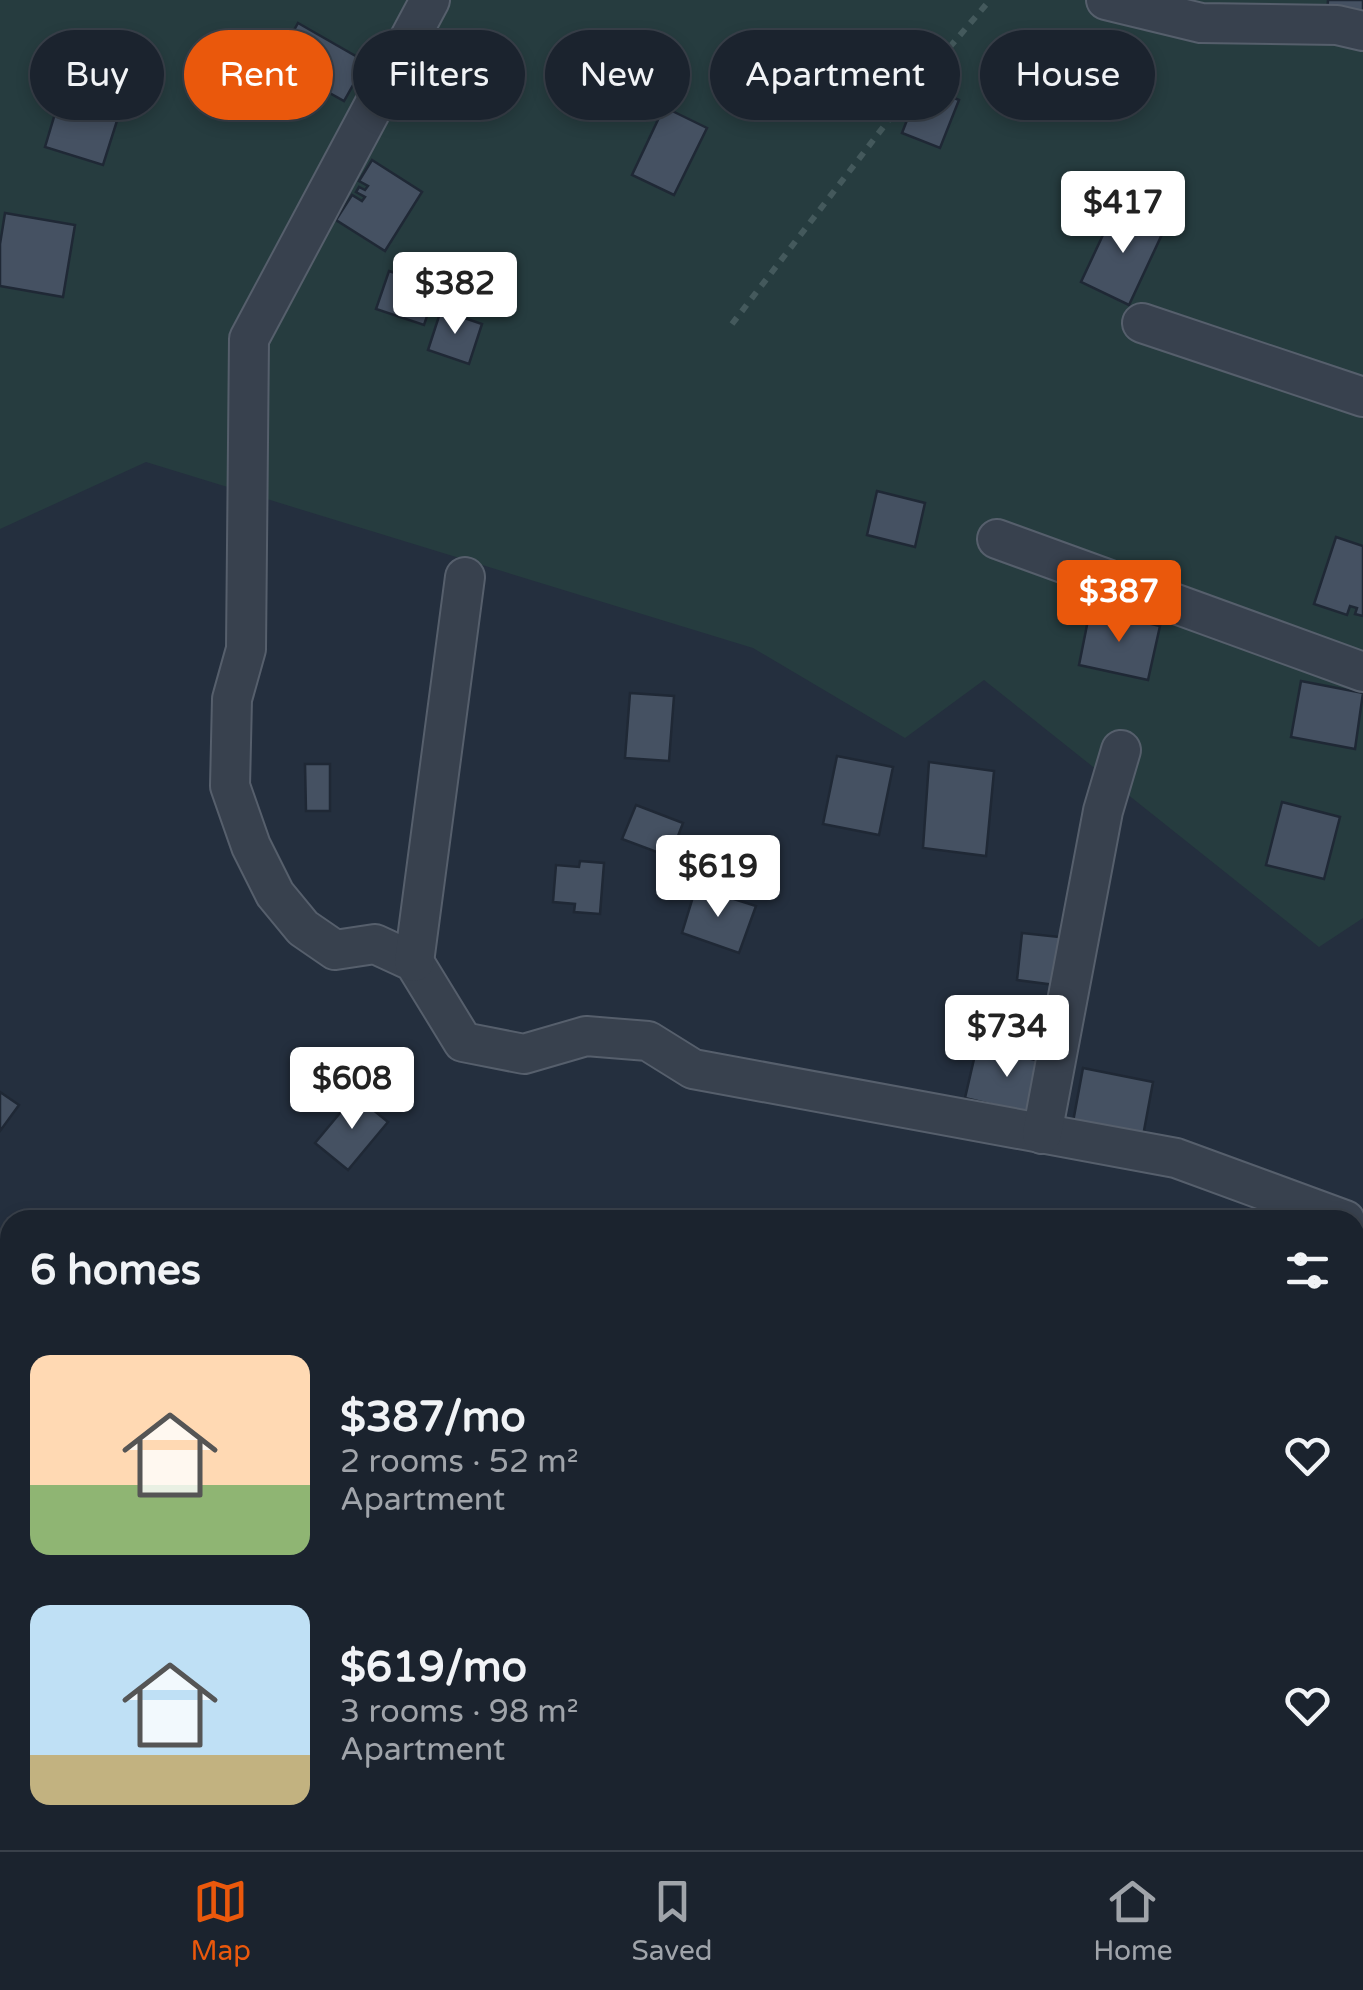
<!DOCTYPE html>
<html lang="en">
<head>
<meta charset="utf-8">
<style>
  :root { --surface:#1b232e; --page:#282f3a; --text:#f1f3f6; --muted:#a0a4aa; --line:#39404a; --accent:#ea580c }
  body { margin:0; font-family:"Varela Round",sans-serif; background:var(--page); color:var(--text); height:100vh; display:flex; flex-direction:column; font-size:38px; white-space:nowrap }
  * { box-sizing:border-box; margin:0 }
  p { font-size:32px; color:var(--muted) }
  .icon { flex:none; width:55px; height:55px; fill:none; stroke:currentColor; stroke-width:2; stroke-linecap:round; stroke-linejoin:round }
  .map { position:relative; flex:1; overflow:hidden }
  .panel { position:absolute; left:0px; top:1210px; width:1365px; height:640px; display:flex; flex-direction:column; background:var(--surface); border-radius:30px 30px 0 0; box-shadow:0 5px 15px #0003,0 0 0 2px var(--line) }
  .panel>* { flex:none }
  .hud { position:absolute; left:30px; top:30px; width:1305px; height:90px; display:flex; gap:20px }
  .price { position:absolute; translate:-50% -85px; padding:0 22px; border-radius:10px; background:#fff; color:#222; font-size:32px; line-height:65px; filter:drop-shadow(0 2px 5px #0008) }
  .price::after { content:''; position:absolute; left:50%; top:60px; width:30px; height:22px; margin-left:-15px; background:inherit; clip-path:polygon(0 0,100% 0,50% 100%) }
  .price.current { background:var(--accent); color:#fff }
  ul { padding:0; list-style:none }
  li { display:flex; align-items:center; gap:30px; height:250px; padding:0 30px }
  li span { display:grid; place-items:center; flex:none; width:280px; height:200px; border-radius:20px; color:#555 }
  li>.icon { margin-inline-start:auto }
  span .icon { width:120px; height:120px; fill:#fffc; stroke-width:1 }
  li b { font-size:42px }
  h2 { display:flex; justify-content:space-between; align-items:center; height:120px; padding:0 30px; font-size:42px }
  .tag { padding:0 35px; border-radius:45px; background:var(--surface); box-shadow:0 5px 15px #0003,0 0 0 2px var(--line); font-size:35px; line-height:90px }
  .tag.current { background:var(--accent); color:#fff }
  .dock { display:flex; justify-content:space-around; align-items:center; height:140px; border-top:2px solid var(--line); background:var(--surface); font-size:28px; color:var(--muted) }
  .dock a { display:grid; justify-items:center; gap:5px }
  .dock .current { color:var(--accent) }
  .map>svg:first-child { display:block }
</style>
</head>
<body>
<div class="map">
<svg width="1363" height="1850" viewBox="0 0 1363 1850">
  <rect width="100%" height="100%" fill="#242f3e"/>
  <!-- green -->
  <path fill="#263c3f" d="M0,0H1363V918L1319,947L984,680L905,738L753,648L146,462L0,529Z"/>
  <!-- building -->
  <g fill="#455162" stroke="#1f2835" stroke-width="2.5">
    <path d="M1328,0H1363V18L1327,17Z"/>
    <path d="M298,23L366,62L344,101L276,63Z"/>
    <path d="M921,84L959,100L940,148L902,133Z"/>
    <path d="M63,87L122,105L103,165L45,147Z"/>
    <path d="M664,107L707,128L674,195L632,175Z"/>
    <path d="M372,160L422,192L385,251L336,220L352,195L362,201L365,197L356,192L359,187L365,190L368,186L359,181Z"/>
    <path d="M1116,207L1164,230L1129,305L1081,282Z"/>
    <path d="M5,213L75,225L63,297L0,286V244Z"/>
    <path d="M389,271L437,287L424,325L376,309Z"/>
    <path d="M441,310L482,324L469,364L428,350Z"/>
    <path d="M877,491L925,503L915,547L867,535Z"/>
    <path d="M1336,537L1363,546V616L1355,614L1357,608L1350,606L1347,615L1314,604Z"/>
    <path d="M1090,610L1160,626L1148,680L1079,665Z"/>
    <path d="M1301,681L1363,693L1355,749L1291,737Z"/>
    <path d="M630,693L674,696L669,761L625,758Z"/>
    <path d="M837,756L893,767L879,835L823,824Z"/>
    <path d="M929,762L994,771L986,856L923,848Z"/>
    <path d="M305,764H330V811H306Z"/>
    <path d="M1282,802L1340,817L1324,879L1266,865Z"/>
    <path d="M636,805L683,823L670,857L622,839Z"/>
    <path d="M580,861L604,863L600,914L574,912L575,904L553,902L556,865L579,867Z"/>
    <path d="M696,887L756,906L739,953L682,933Z"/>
    <path d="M1022,933L1069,938L1063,986L1017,980Z"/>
    <path d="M977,1046L1048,1063L1036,1115L965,1098Z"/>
    <path d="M1083,1068L1153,1082L1143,1136L1073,1122Z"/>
    <path d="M0,1092L19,1105L0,1131Z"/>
    <path d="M355,1095L388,1122L348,1170L315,1143Z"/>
    <path d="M680,1210L717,1212V1220H680Z"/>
    <path d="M0,1548L10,1553V1606L0,1601Z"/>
  </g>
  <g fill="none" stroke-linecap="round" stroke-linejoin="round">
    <defs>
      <g id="minor">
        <path d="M430,0L249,339L246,649L232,699L230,786L251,846L275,894L303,928L335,950L375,944L414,962L463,1042L524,1054L586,1036L648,1041L693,1069L1176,1158L1345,1220"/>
        <path d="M1106,0L1201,23L1337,25L1363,31"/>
        <path d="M1142,323L1363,397"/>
        <path d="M997,539L1363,672"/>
        <path d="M414,962L465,577"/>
        <path d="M1042,1134L1103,811L1121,750"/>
        <path d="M0,1750L10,1727"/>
        <path d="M327,1850L333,1840"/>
        <path d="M553,1850L554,1840"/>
        <path d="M1005,1850L1010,1840"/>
      </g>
    </defs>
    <!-- minor casing -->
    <use href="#minor" stroke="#565f6c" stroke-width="42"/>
    <!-- path -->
    <path stroke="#44595c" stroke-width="6" stroke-dasharray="8 8" stroke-linecap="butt" d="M732,324L901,104L990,0"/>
    <!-- minor -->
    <use href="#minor" stroke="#38414e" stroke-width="38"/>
  </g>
</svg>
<b class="price" style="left:1123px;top:256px">$417</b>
<b class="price" style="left:455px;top:337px">$382</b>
<b class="price current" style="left:1119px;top:645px">$387</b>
<b class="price" style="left:718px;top:920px">$619</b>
<b class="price" style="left:1007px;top:1080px">$734</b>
<b class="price" style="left:352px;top:1132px">$608</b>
<div class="hud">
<a class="tag">Buy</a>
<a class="tag current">Rent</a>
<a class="tag">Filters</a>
<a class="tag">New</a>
<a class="tag">Apartment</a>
<a class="tag">House</a>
</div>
<section class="panel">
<h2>6 homes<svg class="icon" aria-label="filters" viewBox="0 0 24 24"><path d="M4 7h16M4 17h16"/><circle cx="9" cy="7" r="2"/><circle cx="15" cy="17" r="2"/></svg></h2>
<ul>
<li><span style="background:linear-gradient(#ffd9b3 65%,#8fb573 0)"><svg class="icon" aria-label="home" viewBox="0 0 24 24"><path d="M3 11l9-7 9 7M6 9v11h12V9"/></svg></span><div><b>$387/mo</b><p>2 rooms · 52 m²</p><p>Apartment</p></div><svg class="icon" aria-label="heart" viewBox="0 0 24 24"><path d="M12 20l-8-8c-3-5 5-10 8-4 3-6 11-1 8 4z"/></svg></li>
<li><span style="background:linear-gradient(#bfe0f5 75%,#c2b280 0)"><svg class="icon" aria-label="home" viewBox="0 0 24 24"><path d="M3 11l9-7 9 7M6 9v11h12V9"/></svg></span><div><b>$619/mo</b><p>3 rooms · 98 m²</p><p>Apartment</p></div><svg class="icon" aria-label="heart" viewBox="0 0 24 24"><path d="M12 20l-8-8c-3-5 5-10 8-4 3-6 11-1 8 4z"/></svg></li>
</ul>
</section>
</div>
<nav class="dock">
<a class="current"><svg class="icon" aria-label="map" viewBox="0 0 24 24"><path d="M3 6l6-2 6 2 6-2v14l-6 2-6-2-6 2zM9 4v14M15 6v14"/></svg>Map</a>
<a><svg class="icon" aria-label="saved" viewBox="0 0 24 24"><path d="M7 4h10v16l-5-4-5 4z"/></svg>Saved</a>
<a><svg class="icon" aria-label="home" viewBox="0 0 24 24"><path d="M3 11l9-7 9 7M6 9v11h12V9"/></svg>Home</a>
</nav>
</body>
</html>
